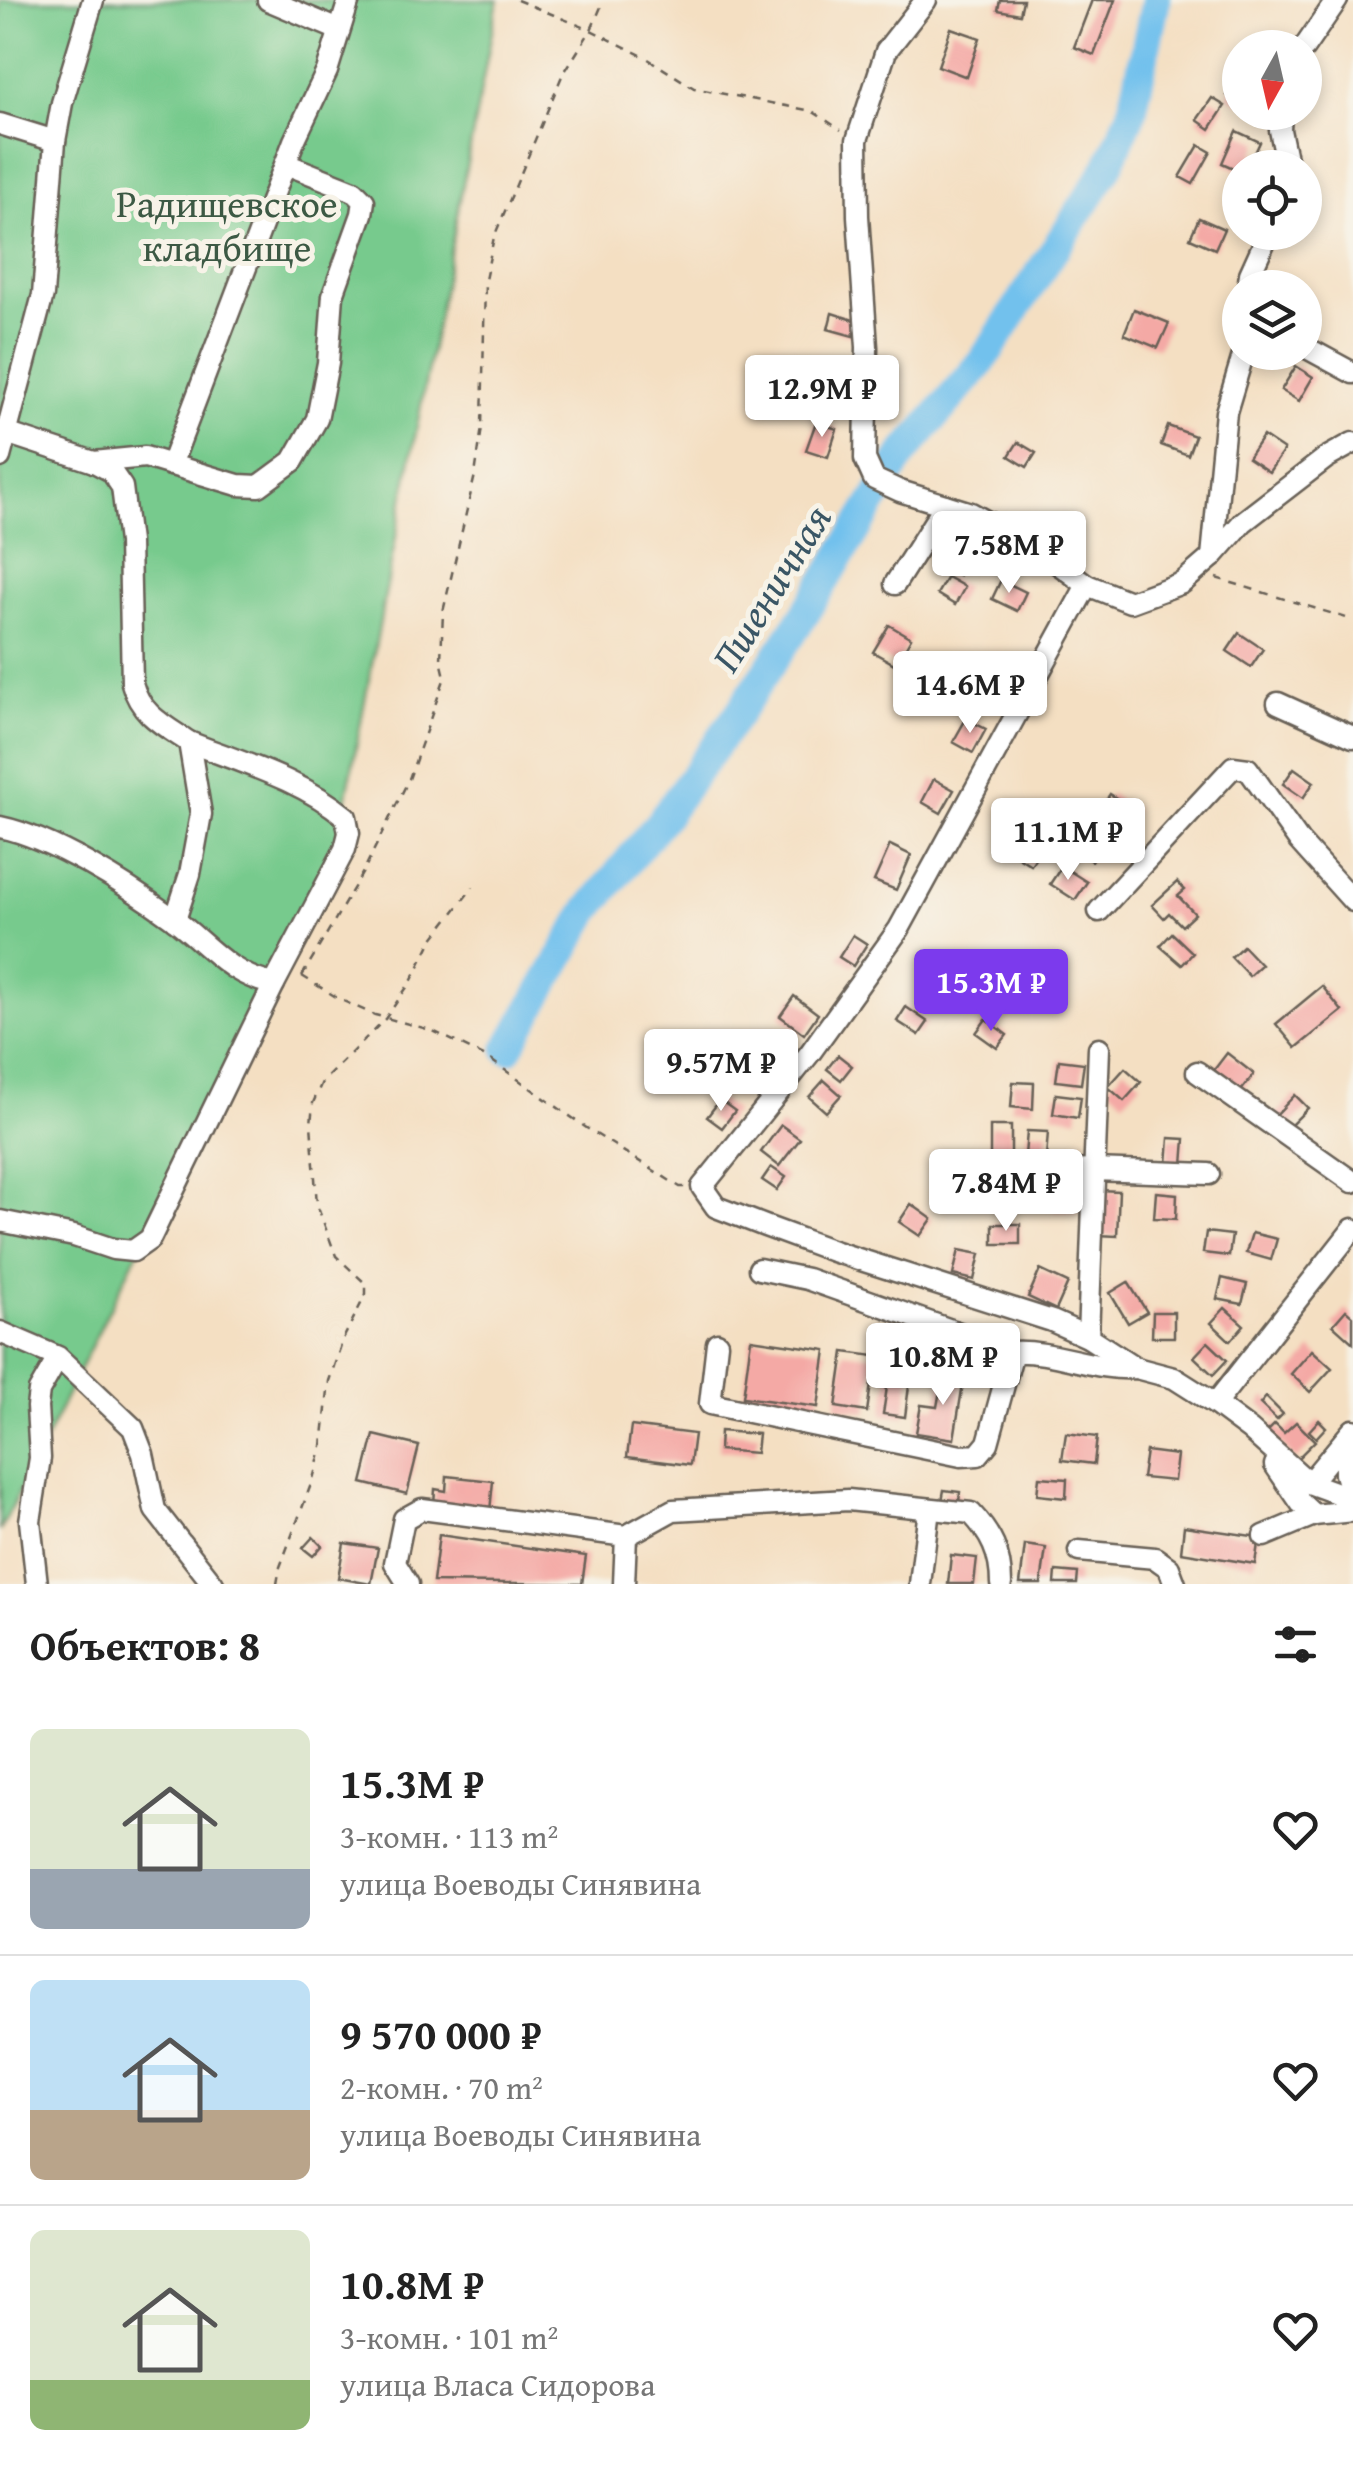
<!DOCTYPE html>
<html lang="ru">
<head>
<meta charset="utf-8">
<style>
  :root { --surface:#fff; --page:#f6f6f6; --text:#222; --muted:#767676; --line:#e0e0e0; --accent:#7c3aed }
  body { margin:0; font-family:"Gentium Book Plus",serif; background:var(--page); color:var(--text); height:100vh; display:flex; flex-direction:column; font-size:38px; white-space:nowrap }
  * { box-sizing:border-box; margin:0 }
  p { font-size:32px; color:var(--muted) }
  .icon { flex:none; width:55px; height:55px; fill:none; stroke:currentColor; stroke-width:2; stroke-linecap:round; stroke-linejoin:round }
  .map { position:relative; height:1584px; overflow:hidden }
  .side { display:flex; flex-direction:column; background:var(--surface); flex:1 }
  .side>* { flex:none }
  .needle { width:65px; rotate:188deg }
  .controls { position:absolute; left:1222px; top:30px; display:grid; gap:20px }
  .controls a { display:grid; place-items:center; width:100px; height:100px; border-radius:50%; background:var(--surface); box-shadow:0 5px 15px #0003; font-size:50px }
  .price { position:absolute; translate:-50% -85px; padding:0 22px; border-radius:10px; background:#fff; color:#222; font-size:32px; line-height:65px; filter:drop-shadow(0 2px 5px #0008) }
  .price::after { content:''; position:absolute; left:50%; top:60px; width:30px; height:22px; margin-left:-15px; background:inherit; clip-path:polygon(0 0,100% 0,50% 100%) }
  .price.active { background:var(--accent); color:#fff }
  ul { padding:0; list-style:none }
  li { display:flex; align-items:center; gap:30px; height:250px; padding:0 30px }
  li+li { border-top:2px solid var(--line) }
  li span { display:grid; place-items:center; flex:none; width:280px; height:200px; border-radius:15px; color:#555 }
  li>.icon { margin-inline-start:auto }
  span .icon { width:120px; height:120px; fill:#fffc; stroke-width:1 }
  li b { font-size:42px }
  h2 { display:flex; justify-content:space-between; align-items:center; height:120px; padding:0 30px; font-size:42px }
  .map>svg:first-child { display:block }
</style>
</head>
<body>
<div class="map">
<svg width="1353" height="1584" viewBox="0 0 1353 1584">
  <rect width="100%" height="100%" fill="#f7f3e8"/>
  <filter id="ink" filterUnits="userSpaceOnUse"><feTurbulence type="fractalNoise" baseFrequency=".01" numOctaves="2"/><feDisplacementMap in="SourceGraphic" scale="20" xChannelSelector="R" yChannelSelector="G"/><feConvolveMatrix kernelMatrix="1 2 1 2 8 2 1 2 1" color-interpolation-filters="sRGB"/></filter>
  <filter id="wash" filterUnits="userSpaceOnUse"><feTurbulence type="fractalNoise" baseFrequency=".0048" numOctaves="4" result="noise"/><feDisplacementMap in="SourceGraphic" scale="40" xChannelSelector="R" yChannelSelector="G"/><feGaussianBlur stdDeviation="2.25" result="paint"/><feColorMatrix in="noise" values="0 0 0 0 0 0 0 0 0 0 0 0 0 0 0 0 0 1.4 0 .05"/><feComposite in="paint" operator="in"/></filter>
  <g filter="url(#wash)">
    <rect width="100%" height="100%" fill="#f4dfc2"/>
    <!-- green -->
    <path fill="#77ca8d" stroke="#4a7354" stroke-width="2.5" d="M0,0H498L337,848L0,1531Z"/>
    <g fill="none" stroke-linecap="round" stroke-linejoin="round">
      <!-- river -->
      <path stroke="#72c1ed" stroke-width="30" d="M508,1049L587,912L666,814L736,717L801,620L904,453L981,363L1108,167L1132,112L1156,0"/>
    </g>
    <g id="blocks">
      <!-- building -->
      <g fill="#f4a9a5">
        <path d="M1000,0H1023L1020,14L998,10Z"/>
        <path d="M1092,0H1115L1094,55L1074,47Z"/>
        <path d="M951,28L980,38L967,77L938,66Z"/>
        <path d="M1240,76V104L1227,95Z"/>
        <path d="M1212,98L1225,106L1210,129L1197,120Z"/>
        <path d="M1236,131L1260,142L1248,168H1240V171L1222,163Z"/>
        <path d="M1199,145L1211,152L1193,184L1180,177Z"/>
        <path d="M1199,218L1224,229L1215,249L1190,238Z"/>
        <path d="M1134,309L1169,323L1158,348L1124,334Z"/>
        <path d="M832,313L857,321L853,336L828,329Z"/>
        <path d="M1296,366L1313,377L1299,401L1281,390Z"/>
        <path d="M816,422L837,429L828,457L806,450Z"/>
        <path d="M1168,426L1195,436L1188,455L1161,445Z"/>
        <path d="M1263,436L1284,450L1269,472L1248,458Z"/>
        <path d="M1018,442L1036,453L1027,467L1009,456Z"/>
        <path d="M951,552L967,560L959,575L943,567Z"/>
        <path d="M947,577L965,587L955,605L937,594Z"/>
        <path d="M1001,580L1026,592L1017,611L992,599Z"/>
        <path d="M889,625L911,638L896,665L873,652Z"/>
        <path d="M1239,633L1263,649L1251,667L1227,651Z"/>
        <path d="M966,719L986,729L973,753L953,742Z"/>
        <path d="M1294,768L1314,782L1303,798L1283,784Z"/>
        <path d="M934,779L954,790L941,813L922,802Z"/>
        <path d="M1110,794L1135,810L1123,829L1098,812Z"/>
        <path d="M1079,826L1103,843L1091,861L1066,844Z"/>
        <path d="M1021,836L1041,850L1031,865L1010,852Z"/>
        <path d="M890,845L911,855L896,890L874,881Z"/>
        <path d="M1062,866L1087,882L1075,900L1050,884Z"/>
        <path d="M1177,882L1185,890L1178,896L1195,914L1182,926L1169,913L1164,918L1152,905Z"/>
        <path d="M1172,933L1193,953L1182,965L1160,946Z"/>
        <path d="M853,935L867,944L853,966L839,957Z"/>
        <path d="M1243,946L1261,965L1249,976L1231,957Z"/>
        <path d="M1322,986L1342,1011L1296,1048L1276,1024Z"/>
        <path d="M794,996L818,1014L804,1034L780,1016Z"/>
        <path d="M906,1007L928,1022L919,1035L897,1021Z"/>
        <path d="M986,1019L1007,1035L997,1048L976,1033Z"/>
        <path d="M757,1048L776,1064L757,1086L738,1070Z"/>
        <path d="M1227,1053L1254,1074L1241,1091L1214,1070Z"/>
        <path d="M838,1055L852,1066L841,1080L827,1069Z"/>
        <path d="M1059,1060L1084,1063L1081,1084L1056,1081Z"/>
        <path d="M1125,1068L1141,1082L1124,1101L1108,1087Z"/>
        <path d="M824,1080L841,1095L826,1112L809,1097Z"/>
        <path d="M1013,1082L1034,1083L1033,1109L1011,1107Z"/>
        <path d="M1056,1094L1081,1097L1078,1118L1053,1114Z"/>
        <path d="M1295,1095L1308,1108L1287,1129L1274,1117Z"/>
        <path d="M720,1100L735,1111L722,1128L707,1117Z"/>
        <path d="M781,1125L800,1139L779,1166L761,1152Z"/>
        <rect x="990" y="1126" width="21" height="30"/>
        <path d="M1027,1131L1048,1132L1046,1158L1025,1156Z"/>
        <path d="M1169,1138L1185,1139L1183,1165L1167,1164Z"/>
        <path d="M771,1167L786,1177L777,1190L762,1180Z"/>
        <path d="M1052,1189L1078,1190V1211L1052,1210Z"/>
        <path d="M1100,1190L1119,1191L1117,1236L1098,1235Z"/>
        <path d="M1156,1192L1177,1194L1176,1219L1154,1218Z"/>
        <path d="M911,1204L932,1219L920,1236L899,1222Z"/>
        <rect x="993" y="1224" width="27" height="20"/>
        <path d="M1206,1232L1232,1235L1229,1256L1203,1253Z"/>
        <path d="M1252,1233L1277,1239L1271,1260L1246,1253Z"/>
        <path d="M959,1250L980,1254L974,1280L953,1275Z"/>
        <path d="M1040,1270L1068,1283L1056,1310L1028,1297Z"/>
        <path d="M1222,1278L1247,1284L1242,1304L1217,1299Z"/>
        <path d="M1128,1282L1147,1312L1128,1323L1110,1293Z"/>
        <path d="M1225,1308L1244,1325L1230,1341L1211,1323Z"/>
        <path d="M1346,1310L1353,1316V1343L1333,1325Z"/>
        <path d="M1153,1312H1174V1337H1152Z"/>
        <path d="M751,1339L826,1350L818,1407L743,1397Z"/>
        <path d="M1208,1342L1227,1360L1213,1375L1194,1357Z"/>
        <path d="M1312,1350L1332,1368L1310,1392L1291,1374Z"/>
        <path d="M844,1352L875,1356L867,1412L836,1407Z"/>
        <path d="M890,1367L911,1370L905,1417L883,1414Z"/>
        <path d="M944,1368L965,1371L954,1439L916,1433L921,1405L937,1407Z"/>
        <path d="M1266,1397L1283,1414L1277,1420L1260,1404Z"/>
        <path d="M1319,1420L1326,1427L1316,1438L1309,1431Z"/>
        <path d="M1296,1422L1315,1441L1296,1460L1268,1431L1275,1424L1284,1433Z"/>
        <path d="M631,1426L694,1434L690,1465L627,1457Z"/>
        <path d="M720,1431L758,1434L756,1453L719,1450Z"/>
        <path d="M1066,1433L1097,1437L1094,1464L1062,1460Z"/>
        <path d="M374,1435L419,1446L407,1494L362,1483Z"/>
        <path d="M1146,1451L1177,1455L1174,1481L1142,1478Z"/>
        <path d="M447,1476L493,1481L490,1511L434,1505L435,1489L446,1491Z"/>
        <path d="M1039,1477L1067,1479L1066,1498L1037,1495Z"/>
        <path d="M944,1490L960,1492L959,1503L942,1501Z"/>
        <path d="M1184,1526L1259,1537L1255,1564L1181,1552Z"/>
        <path d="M439,1535L586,1556L582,1584L433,1582Z"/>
        <path d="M313,1537L322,1546L313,1556L303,1548Z"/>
        <path d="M344,1543L378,1548L371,1584L338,1578Z"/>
        <path d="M1025,1545L1046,1548L1041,1584H1020Z"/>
        <path d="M951,1555L977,1558L974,1584H948Z"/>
        <path d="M1056,1571L1078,1573L1077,1584H1055Z"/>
      </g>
    </g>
  </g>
  <g filter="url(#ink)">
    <use href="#blocks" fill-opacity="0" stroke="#686056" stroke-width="2.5"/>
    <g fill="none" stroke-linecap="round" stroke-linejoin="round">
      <defs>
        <g id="minor">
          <path d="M268,0L339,30"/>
          <path d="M926,0L886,51L857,140L858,216L867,347L865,459L874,479L900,491L971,513L1042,552L1087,585L1130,602L1182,583L1212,557L1243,522L1326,458L1353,443"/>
          <path d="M1304,48L1337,0"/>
          <path d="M1281,112L1280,130L1288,168"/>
          <path d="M0,124L55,141"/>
          <path d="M1248,288L1250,274L1269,232"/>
          <path d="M1305,347L1353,373"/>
          <path d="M6,433L94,462L145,457L238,485L259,486L293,461L317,419L328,363L333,295L362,214L364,201L354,191L286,164"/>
          <path d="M0,457L43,295L55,141L62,103L93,0"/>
          <path d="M94,462L111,471L122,487L129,542L132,683C140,714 163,725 189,742L201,814L190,874L175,920"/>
          <path d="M171,465L294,141L327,71L349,0"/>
          <path d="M1212,557L1226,412L1244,352"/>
          <path d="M895,584L945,505"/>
          <path d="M1087,585L899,929L810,1053L702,1187L716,1207L765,1226L833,1251L1052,1321L1088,1337L1136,1368L1174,1378L1215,1404L1250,1430L1309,1483L1353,1499"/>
          <path d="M1278,703L1353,737"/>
          <path d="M0,827C53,838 127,885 171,917C207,943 229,976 274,984"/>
          <path d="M1099,911L1233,767L1248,769L1299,841L1353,901"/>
          <path d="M1197,1072L1353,1182"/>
          <path d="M954,1176L1093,1170L1209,1174"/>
          <path d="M0,1221L74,1236L113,1249L133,1251L150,1239L274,984L345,849L349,833L346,817C302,780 242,763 189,742"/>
          <path d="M759,1269L807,1279L1013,1352"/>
          <path d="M0,1332L58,1357L133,1428L143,1454L155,1510L213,1584"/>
          <path d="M1088,1337L1099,1048"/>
          <path d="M717,1343L710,1404L961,1456L978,1455L988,1443L1013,1352C1056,1350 1093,1371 1136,1368"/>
          <path d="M1215,1404L1353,1229"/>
          <path d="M1345,1440V1474L1352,1498"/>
          <path d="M1275,1465L1301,1503L1314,1515L1353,1511"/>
          <path d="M1309,1483L1353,1430"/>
          <path d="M626,1536L673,1510L848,1500L971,1513C991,1534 1001,1554 1001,1584"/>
          <path d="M1264,1536L1314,1515"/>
          <path d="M1079,1551L1155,1558L1169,1568L1175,1584"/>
          <path d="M37,1584L30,1521L40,1458L37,1407L39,1391L58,1358"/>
          <path d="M408,1584L395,1563L404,1519L422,1509L626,1536L624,1584"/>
          <path d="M920,1584L929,1509"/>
        </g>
      </defs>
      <!-- minor casing -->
      <use href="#minor" stroke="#686056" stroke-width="25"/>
      <!-- path -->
      <g stroke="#686056" stroke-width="2.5" stroke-dasharray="8 8" stroke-linecap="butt">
        <path d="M517,0L591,30L645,57L694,88L812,111L841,130"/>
        <path d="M1216,578L1353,620"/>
        <path d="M302,976L363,872L409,779L445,677L441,660L443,612L475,475L482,427L485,280L494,237L562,76L591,30L604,0"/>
        <path d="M302,976L341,1000L375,1015L431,1030L488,1058L588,1129L680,1187H686"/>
        <path d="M277,1584L280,1567L313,1479L322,1446L329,1381L343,1339L366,1294V1284L336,1256L317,1205L311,1124L313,1103L322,1082L385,1019L412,980L432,940L473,887"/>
      </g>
      <!-- minor -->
      <use href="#minor" stroke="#fff" stroke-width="20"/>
    </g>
  </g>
  <g text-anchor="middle" stroke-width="10" stroke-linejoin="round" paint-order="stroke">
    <!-- park labels -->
    <g font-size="38" fill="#3c5944" stroke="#f7f3e8">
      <text x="227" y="217">Радищевское<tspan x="227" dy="44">кладбище</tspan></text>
    </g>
    <!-- water labels -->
    <g font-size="40" font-style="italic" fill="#3a5665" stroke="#f7f3e8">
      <text transform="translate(771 588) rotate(-58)" y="14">Пшеничная</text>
    </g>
  </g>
</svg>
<div class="controls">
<a><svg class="needle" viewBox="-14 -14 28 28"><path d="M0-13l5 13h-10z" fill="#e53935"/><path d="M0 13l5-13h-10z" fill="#767676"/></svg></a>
<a><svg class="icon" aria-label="locate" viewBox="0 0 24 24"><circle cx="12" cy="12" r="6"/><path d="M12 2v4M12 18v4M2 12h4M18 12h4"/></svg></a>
<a><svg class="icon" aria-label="layers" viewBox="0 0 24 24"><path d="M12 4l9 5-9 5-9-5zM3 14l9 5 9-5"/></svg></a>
</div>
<b class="price" style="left:822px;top:440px">12.9M ₽</b>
<b class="price" style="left:1009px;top:596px">7.58M ₽</b>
<b class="price" style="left:970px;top:736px">14.6M ₽</b>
<b class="price" style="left:1068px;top:883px">11.1M ₽</b>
<b class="price active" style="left:991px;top:1034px">15.3M ₽</b>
<b class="price" style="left:721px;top:1114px">9.57M ₽</b>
<b class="price" style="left:1006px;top:1234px">7.84M ₽</b>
<b class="price" style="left:943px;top:1408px">10.8M ₽</b>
</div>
<section class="side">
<h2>Объектов: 8<svg class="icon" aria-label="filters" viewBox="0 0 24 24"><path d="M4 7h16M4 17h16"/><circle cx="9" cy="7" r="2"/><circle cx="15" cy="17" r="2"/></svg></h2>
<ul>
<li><span style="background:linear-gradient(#dfe7d0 70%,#9aa5b1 0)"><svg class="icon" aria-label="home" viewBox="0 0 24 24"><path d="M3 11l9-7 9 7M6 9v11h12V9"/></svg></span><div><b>15.3M ₽</b><p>3-комн. · 113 m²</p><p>улица Воеводы Синявина</p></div><svg class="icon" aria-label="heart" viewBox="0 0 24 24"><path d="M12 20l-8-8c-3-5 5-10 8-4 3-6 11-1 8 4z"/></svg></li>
<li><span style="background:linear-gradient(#bfe0f5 65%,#b9a48a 0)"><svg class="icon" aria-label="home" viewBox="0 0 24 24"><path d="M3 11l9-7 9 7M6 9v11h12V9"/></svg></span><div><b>9 570 000 ₽</b><p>2-комн. · 70 m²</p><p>улица Воеводы Синявина</p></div><svg class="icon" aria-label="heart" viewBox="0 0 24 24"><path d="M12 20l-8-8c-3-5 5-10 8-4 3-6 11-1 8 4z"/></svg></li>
<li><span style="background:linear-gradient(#dfe7d0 75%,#8fb573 0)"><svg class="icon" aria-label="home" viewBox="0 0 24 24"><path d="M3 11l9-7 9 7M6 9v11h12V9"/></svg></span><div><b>10.8M ₽</b><p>3-комн. · 101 m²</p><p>улица Власа Сидорова</p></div><svg class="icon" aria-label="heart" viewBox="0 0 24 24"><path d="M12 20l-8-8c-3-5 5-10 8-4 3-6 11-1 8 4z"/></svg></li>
</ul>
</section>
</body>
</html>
